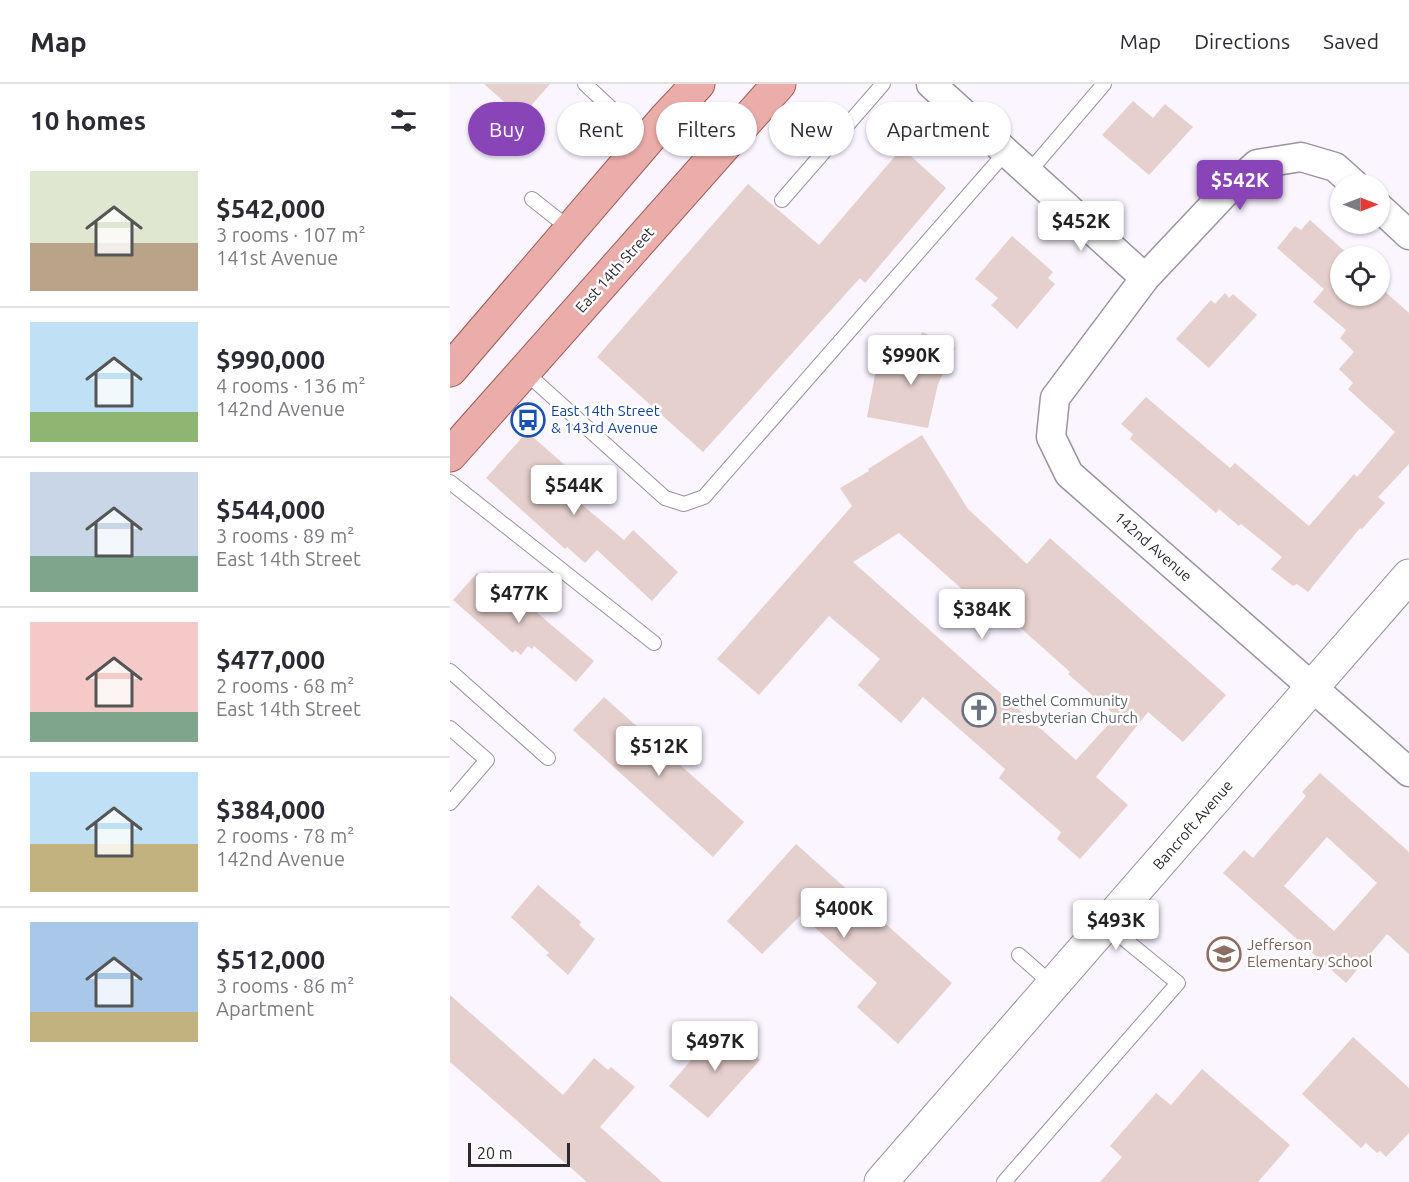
<!DOCTYPE html>
<html lang="en">
<head>
<meta charset="utf-8">
<style>
  :root { --surface:#fff; --page:#f7f7f7; --text:#2b2b33; --muted:#7c7c81; --line:#e1e1e2; --accent:#8945b8 }
  body { margin:0; font-family:Ubuntu,sans-serif; background:var(--page); color:var(--text); height:100vh; display:flex; flex-direction:column; font-size:22px; white-space:nowrap }
  * { box-sizing:border-box; margin:0 }
  p { font-size:20px; color:var(--muted) }
  .icon { flex:none; width:33px; height:33px; fill:none; stroke:currentColor; stroke-width:2; stroke-linecap:round; stroke-linejoin:round }
  .map { position:relative; flex:1; overflow:hidden }
  .drawer { display:flex; flex-direction:column; background:var(--surface); width:450px }
  .drawer>* { flex:none }
  .hud { position:absolute; left:18px; top:18px; width:570px; height:54px; display:flex; gap:12px }
  .needle { width:39px; rotate:90deg }
  .fabs { position:absolute; left:880px; top:90px; display:grid; gap:12px }
  .fabs a { display:grid; place-items:center; width:60px; height:60px; border-radius:50%; background:var(--surface); box-shadow:0 2px 4px #0004; font-size:30px }
  .scale { position:absolute; left:18px; bottom:15px; width:102px; box-sizing:border-box; padding-left:6px; border:3px solid #2c292f; border-top:0; font-size:16px; line-height:21px; white-space:nowrap; color:#2c292f; -webkit-text-stroke:4px #fff; paint-order:stroke }
  .price { position:absolute; translate:-50% -51px; padding:0 14px; border-radius:6px; background:#fff; color:#222; font-size:20px; line-height:39px; filter:drop-shadow(0 2px 3px #0008) }
  .price::after { content:''; position:absolute; left:50%; top:36px; width:18px; height:14px; margin-left:-9px; background:inherit; clip-path:polygon(0 0,100% 0,50% 100%) }
  .price.selected { background:var(--accent); color:#fff }
  ul { padding:0; list-style:none }
  li { display:flex; align-items:center; gap:18px; height:150px; padding:0 30px }
  li+li { border-top:2px solid var(--line) }
  li span { display:grid; place-items:center; flex:none; width:168px; height:120px; border-radius:0px; color:#555 }
  li>.icon { margin-inline-start:auto }
  span .icon { width:72px; height:72px; fill:#fffc; stroke-width:1 }
  li b { font-size:26px }
  h2 { display:flex; justify-content:space-between; align-items:center; height:72px; padding:0 30px; font-size:26px }
  .tag { padding:0 21px; border-radius:27px; background:var(--surface); box-shadow:0 2px 4px #0004; font-size:21px; line-height:54px }
  .tag.selected { background:var(--accent); color:#fff }
  header { display:flex; align-items:center; gap:36px; box-sizing:border-box; height:84px; padding:0 30px; background:var(--surface); border-bottom:2px solid var(--line) }
  header strong { font-size:28px }
  nav { display:flex; gap:33px; margin-inline-start:auto; font-size:21px }
  main { display:flex; flex:1; min-height:0 }
  .map>svg:first-child { display:block }
</style>
</head>
<body>
<header>
<strong>Map</strong>
<nav><a>Map</a><a>Directions</a><a>Saved</a></nav>
</header>
<main>
<section class="drawer">
<h2>10 homes<svg class="icon" aria-label="filters" viewBox="0 0 24 24"><path d="M4 7h16M4 17h16"/><circle cx="9" cy="7" r="2"/><circle cx="15" cy="17" r="2"/></svg></h2>
<ul>
<li><span style="background:linear-gradient(#dfe7d0 60%,#b9a48a 0)"><svg class="icon" aria-label="home" viewBox="0 0 24 24"><path d="M3 11l9-7 9 7M6 9v11h12V9"/></svg></span><div><b>$542,000</b><p>3 rooms · 107 m²</p><p>141st Avenue</p></div></li>
<li><span style="background:linear-gradient(#bfe0f5 75%,#8fb573 0)"><svg class="icon" aria-label="home" viewBox="0 0 24 24"><path d="M3 11l9-7 9 7M6 9v11h12V9"/></svg></span><div><b>$990,000</b><p>4 rooms · 136 m²</p><p>142nd Avenue</p></div></li>
<li><span style="background:linear-gradient(#c9d6e8 70%,#7fa58c 0)"><svg class="icon" aria-label="home" viewBox="0 0 24 24"><path d="M3 11l9-7 9 7M6 9v11h12V9"/></svg></span><div><b>$544,000</b><p>3 rooms · 89 m²</p><p>East 14th Street</p></div></li>
<li><span style="background:linear-gradient(#f6c9c9 75%,#7fa58c 0)"><svg class="icon" aria-label="home" viewBox="0 0 24 24"><path d="M3 11l9-7 9 7M6 9v11h12V9"/></svg></span><div><b>$477,000</b><p>2 rooms · 68 m²</p><p>East 14th Street</p></div></li>
<li><span style="background:linear-gradient(#bfe0f5 60%,#c2b280 0)"><svg class="icon" aria-label="home" viewBox="0 0 24 24"><path d="M3 11l9-7 9 7M6 9v11h12V9"/></svg></span><div><b>$384,000</b><p>2 rooms · 78 m²</p><p>142nd Avenue</p></div></li>
<li><span style="background:linear-gradient(#a9c7e8 75%,#c2b280 0)"><svg class="icon" aria-label="home" viewBox="0 0 24 24"><path d="M3 11l9-7 9 7M6 9v11h12V9"/></svg></span><div><b>$512,000</b><p>3 rooms · 86 m²</p><p>Apartment</p></div></li>
</ul>
</section>
<div class="map">
<svg width="959" height="1098" viewBox="0 0 959 1098">
  <rect width="100%" height="100%" fill="#faf5ff"/>
  <!-- building -->
  <g fill="#e6d0cd" fill-rule="evenodd">
    <path d="M34,0H100L71,33Z"/>
    <path d="M683,17L703,34L715,20L743,43L699,91L652,51Z"/>
    <path d="M452,64L496,104L415,199L410,194L253,368L147,273L298,100L369,161Z"/>
    <path d="M860,136L900,172H891V212H930V203L959,229V380L928,413L935,419L912,445L910,444L858,508L847,500L843,502L821,485L832,473L791,440L789,442L769,425L766,429L680,355L683,350L671,340L696,313L780,384L785,379L859,442L904,390L907,393L945,348L898,305L903,299L889,285L904,268L890,254L896,246L863,218L874,205L827,164L845,142L851,146Z"/>
    <path d="M562,152L603,188L598,194L605,200L567,245L541,221L548,214L525,195Z"/>
    <path d="M775,209L779,214L783,210L807,231L759,284L726,255L761,216L765,220Z"/>
    <path d="M472,248L505,264L488,300L478,344L417,333L426,286L454,291L457,274H462V271H467Z"/>
    <path d="M77,348L124,389L111,403L174,456L183,446L228,488L202,517L147,466L135,479L117,463L115,465L36,394Z"/>
    <path d="M472,351L518,425L577,480L600,454L776,611L733,658L698,628L646,693L678,721L630,775L607,755L611,748L549,694L555,685L473,613L451,639L408,601L430,575L379,532L309,611L267,575L402,422L390,404L419,387L418,385ZM449,449L522,514L528,506L620,588L618,590L666,632L626,676L403,478Z"/>
    <path d="M39,488L144,577L126,598L84,562L82,565L78,562L71,571L65,566L63,569L3,516L27,489L33,495Z"/>
    <path d="M154,613L294,738L263,773L123,646Z"/>
    <path d="M870,689L959,768V870L937,850L896,899L773,789L794,766L803,774L856,712L852,708ZM877,753L927,799L884,847L834,802Z"/>
    <path d="M346,760L502,899L448,960L407,923L427,899L351,831L312,870L277,837Z"/>
    <path d="M88,801L131,838L129,841L145,855L118,891L96,871L99,869L61,833Z"/>
    <path d="M0,911L113,1011L144,974L158,986L161,983L185,1003L150,1043L212,1098H137L0,978Z"/>
    <path d="M272,940L310,976L258,1034L219,1002Z"/>
    <path d="M903,953L959,1004V1049L936,1073L930,1067L927,1069L916,1059L911,1064L852,1010Z"/>
    <path d="M752,985L840,1061L808,1098H650L672,1073L660,1062L706,1009L721,1021Z"/>
  </g>
  <g fill="none" stroke-linecap="round" stroke-linejoin="round">
    <defs>
      <g id="lane">
        <path d="M135,0L196,57"/>
        <path d="M578,89L654,0"/>
        <path d="M82,115L120,145"/>
        <path d="M332,116L433,0"/>
        <path d="M74,287L215,414L234,420L254,413L556,68"/>
        <path d="M0,398L204,559"/>
        <path d="M0,587L98,674"/>
        <path d="M0,644L37,676L0,719"/>
        <path d="M569,871L603,901"/>
        <path d="M554,1098L728,899L656,840"/>
      </g>
      <g id="street">
        <path d="M481,0L695,194"/>
        <path d="M904,100L885,83L851,73L807,80L774,110L695,194L605,314L601,353L619,390L959,688"/>
        <path d="M930,124L959,151"/>
      </g>
      <path id="secondary" d="M431,1098L959,492"/>
      <g id="primary">
        <path d="M0,286L216,34L248,0"/>
        <path d="M0,371L329,0"/>
      </g>
    </defs>
    <!-- lane casing -->
    <use href="#lane" stroke="#9b92a2" stroke-width="16"/>
    <!-- street casing -->
    <use href="#street" stroke="#9b92a2" stroke-width="31"/>
    <!-- secondary casing -->
    <use href="#secondary" stroke="#9b92a2" stroke-width="35"/>
    <!-- primary casing -->
    <use href="#primary" stroke="#9f5b5a" stroke-width="35"/>
    <!-- lane -->
    <use href="#lane" stroke="#fff" stroke-width="14"/>
    <!-- street -->
    <use href="#street" stroke="#fff" stroke-width="28"/>
    <!-- secondary -->
    <use href="#secondary" stroke="#fff" stroke-width="33"/>
    <!-- primary -->
    <use href="#primary" stroke="#ebadaa" stroke-width="33"/>
  </g>
  <!-- icons -->
  <defs>
    <symbol id="bus-ring" viewBox="-11 -11 22 22"><circle r="9.5" fill="#fff" stroke="#1a4fb4" stroke-width="1.5"/><path d="M-5-6H5V4H4V6H2V4H-2V6H-4V4H-5ZM-3.5-4V0h7V-4ZM-3.5 1.2v1.5H-2V1.2ZM2 1.2v1.5H3.5V1.2Z" fill="#1a4fb4"/></symbol>
    <symbol id="church-ring" viewBox="-11 -11 22 22"><circle r="9.5" fill="#fff" stroke="#6b7280" stroke-width="1.5"/><path d="M-1.2-6h2.4v3.5h3.3v2.4h-3.3V6h-2.4V-.1h-3.3v-2.4h3.3Z" fill="#6b7280"/></symbol>
    <symbol id="school-ring" viewBox="-11 -11 22 22"><circle r="9.5" fill="#fff" stroke="#8d6e63" stroke-width="1.5"/><path d="M0-5L7-2L0 1L-7-2ZM-4 1L0 2.5L4 1V4Q0 6-4 4Z" fill="#8d6e63"/></symbol>
  </defs>
  <g fill-rule="evenodd">
    <use href="#bus-ring" x="59" y="317" width="38" height="38"/>
    <use href="#church-ring" x="510" y="607" width="38" height="38"/>
    <use href="#school-ring" x="755" y="851" width="38" height="38"/>
  </g>
  <g text-anchor="middle" stroke-width="5" stroke-linejoin="round" paint-order="stroke">
    <!-- street labels -->
    <g font-size="15" fill="#2c292f" stroke="#fff">
      <text transform="translate(165 186) rotate(-48)" y="5">East 14th Street</text>
      <text transform="translate(703 463) rotate(41)" y="5">142nd Avenue</text>
      <text transform="translate(743 741) rotate(-49)" y="5">Bancroft Avenue</text>
    </g>
    <!-- transit labels -->
    <g font-size="15" fill="#164399" stroke="#fff" text-anchor="start">
      <text x="101" y="332">East 14th Street<tspan x="101" dy="17">&amp; 143rd Avenue</tspan></text>
    </g>
    <!-- worship labels -->
    <g font-size="15" fill="#5b616d" stroke="#fff" text-anchor="start">
      <text x="552" y="622">Bethel Community<tspan x="552" dy="17">Presbyterian Church</tspan></text>
    </g>
    <!-- education labels -->
    <g font-size="15" fill="#785e54" stroke="#fff" text-anchor="start">
      <text x="797" y="866">Jefferson<tspan x="797" dy="17">Elementary School</tspan></text>
    </g>
  </g>
</svg>
<div class="fabs">
<a><svg class="needle" viewBox="-14 -14 28 28"><path d="M0-13l5 13h-10z" fill="#e53935"/><path d="M0 13l5-13h-10z" fill="#7c7c81"/></svg></a>
<a><svg class="icon" aria-label="locate" viewBox="0 0 24 24"><circle cx="12" cy="12" r="6"/><path d="M12 2v4M12 18v4M2 12h4M18 12h4"/></svg></a>
</div>
<div class="scale">20 m</div>
<b class="price selected" style="left:790px;top:127px">$542K</b>
<b class="price" style="left:631px;top:168px">$452K</b>
<b class="price" style="left:461px;top:302px">$990K</b>
<b class="price" style="left:124px;top:432px">$544K</b>
<b class="price" style="left:69px;top:540px">$477K</b>
<b class="price" style="left:532px;top:556px">$384K</b>
<b class="price" style="left:209px;top:693px">$512K</b>
<b class="price" style="left:394px;top:855px">$400K</b>
<b class="price" style="left:666px;top:867px">$493K</b>
<b class="price" style="left:265px;top:988px">$497K</b>
<div class="hud">
<a class="tag selected">Buy</a>
<a class="tag">Rent</a>
<a class="tag">Filters</a>
<a class="tag">New</a>
<a class="tag">Apartment</a>
</div>
</div>
</main>
</body>
</html>
